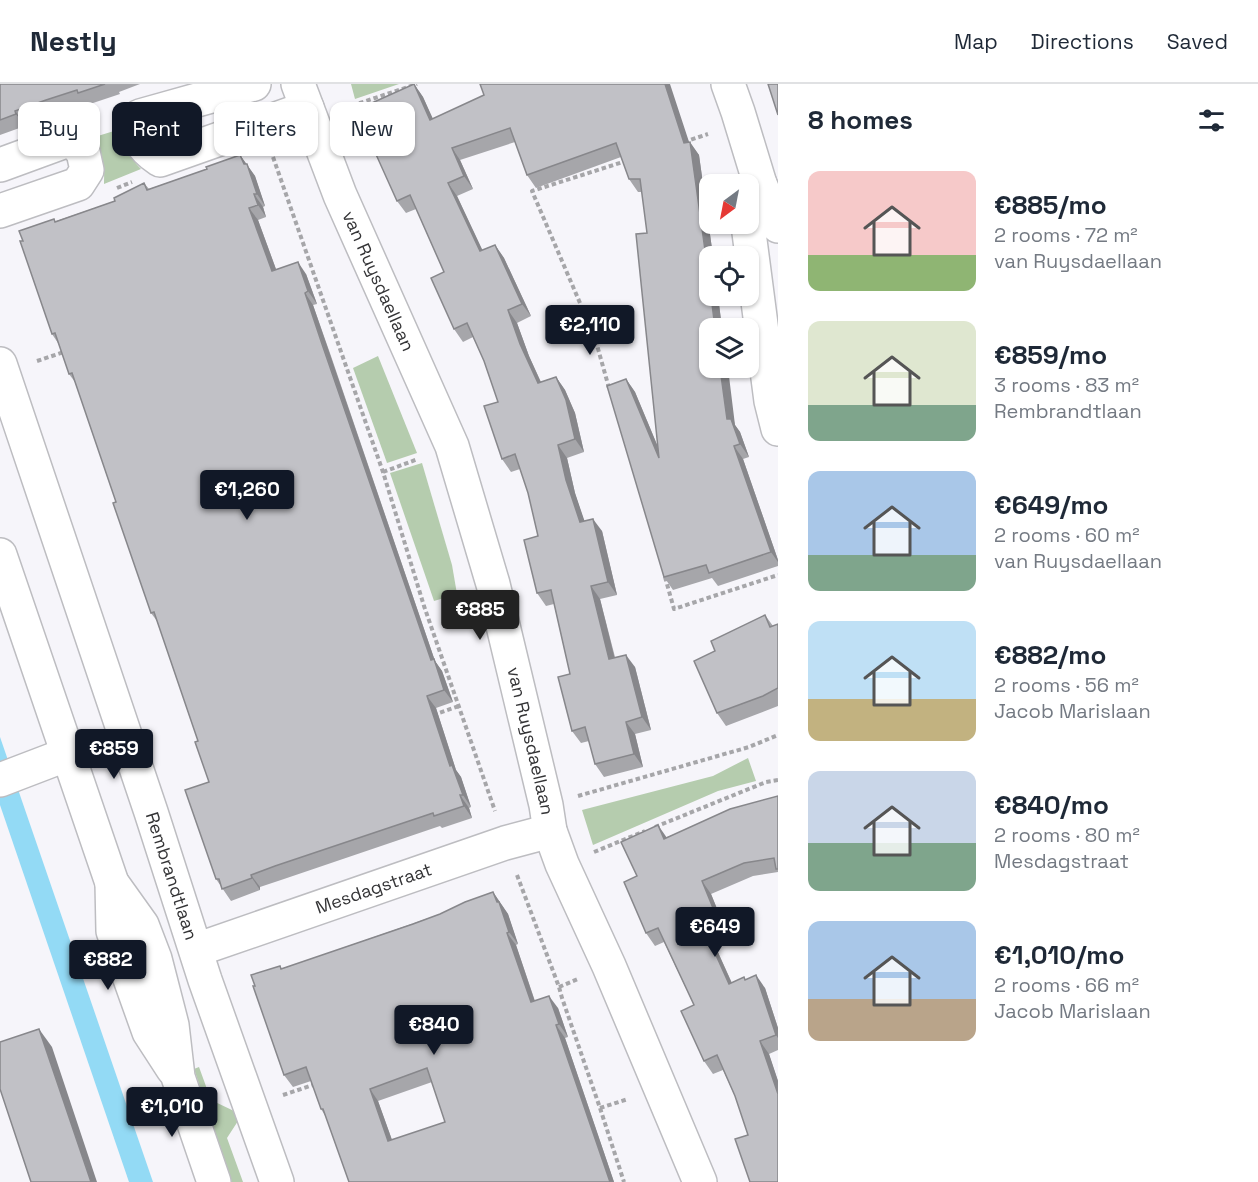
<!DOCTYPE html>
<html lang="en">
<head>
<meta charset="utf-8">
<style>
  :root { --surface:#fff; --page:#f2f2f3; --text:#1f2937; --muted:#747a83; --line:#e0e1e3; --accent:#111827 }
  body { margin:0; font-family:"Space Grotesk",sans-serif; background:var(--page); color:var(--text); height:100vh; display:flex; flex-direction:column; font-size:22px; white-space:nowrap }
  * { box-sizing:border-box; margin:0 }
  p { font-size:20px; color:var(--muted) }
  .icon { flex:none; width:33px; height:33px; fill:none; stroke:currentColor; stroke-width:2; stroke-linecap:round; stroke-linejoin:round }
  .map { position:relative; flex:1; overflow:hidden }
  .sheet { display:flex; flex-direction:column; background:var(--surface); width:480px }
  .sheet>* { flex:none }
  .hud { position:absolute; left:18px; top:18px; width:570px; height:54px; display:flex; gap:12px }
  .needle { width:39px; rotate:212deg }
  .tools { position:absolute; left:699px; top:90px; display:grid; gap:12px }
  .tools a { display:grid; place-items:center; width:60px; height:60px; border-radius:12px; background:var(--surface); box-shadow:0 2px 4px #0004; font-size:30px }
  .price { position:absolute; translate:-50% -51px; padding:0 14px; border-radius:6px; background:var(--accent); color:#fff; font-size:20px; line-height:39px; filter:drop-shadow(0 2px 3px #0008) }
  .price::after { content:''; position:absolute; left:50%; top:36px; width:18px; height:14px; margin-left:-9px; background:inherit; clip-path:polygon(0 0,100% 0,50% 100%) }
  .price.active { background:#222; color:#fff }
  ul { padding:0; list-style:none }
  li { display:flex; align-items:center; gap:18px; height:150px; padding:0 30px }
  li span { display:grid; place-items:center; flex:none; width:168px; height:120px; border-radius:12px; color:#555 }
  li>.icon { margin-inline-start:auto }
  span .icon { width:72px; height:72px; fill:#fffc; stroke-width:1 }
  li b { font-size:26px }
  h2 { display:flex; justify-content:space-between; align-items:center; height:72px; padding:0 30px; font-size:26px }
  .chip { padding:0 21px; border-radius:12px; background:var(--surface); box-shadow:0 2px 4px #0004; font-size:21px; line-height:54px }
  .chip.active { background:var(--accent); color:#fff }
  header { display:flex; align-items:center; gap:36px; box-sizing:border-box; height:84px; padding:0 30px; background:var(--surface); border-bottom:2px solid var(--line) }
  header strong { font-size:28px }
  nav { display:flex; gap:33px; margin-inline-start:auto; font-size:21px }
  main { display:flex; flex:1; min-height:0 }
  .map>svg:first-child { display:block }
</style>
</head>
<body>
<header>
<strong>Nestly</strong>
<nav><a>Map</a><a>Directions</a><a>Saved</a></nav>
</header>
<main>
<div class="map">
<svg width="778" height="1098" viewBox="0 0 778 1098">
  <rect width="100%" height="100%" fill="#f6f5fa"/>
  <!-- green -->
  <g fill="#b5ccae">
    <path d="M351,0H399L355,15Z"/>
    <path d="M127,43C126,63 127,70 141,85L104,100C105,78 103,72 88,55Z"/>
    <path d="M378,272L417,369L387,379L353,284Z"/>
    <path d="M422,379L452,481L457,510L434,517L390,389Z"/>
    <path d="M748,674L756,697L718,707L593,761L582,726L713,692Z"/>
    <path d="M199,983L211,1016L234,1027L238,1037L227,1054L243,1098H232L194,985Z"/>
  </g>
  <!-- water -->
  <path fill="#93daf5" d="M0,653L153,1098H129L0,721Z"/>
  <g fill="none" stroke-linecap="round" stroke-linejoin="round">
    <defs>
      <g id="street">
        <path d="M254,0L140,32C136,56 141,63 160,76L307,24"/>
        <path id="s1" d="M298,0L340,111L452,362L493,500L546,721L550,747L562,780L609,882L700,1098"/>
        <path d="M728,0L738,28L760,100L748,141L771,317L778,345"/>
        <path d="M0,81L71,55L83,68L87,86L78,100L0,127"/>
        <path d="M760,100L778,142"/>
        <path id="s2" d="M0,280L151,728L205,896L277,1098"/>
        <path d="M0,696L68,670"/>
        <path id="s3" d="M196,866L505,759L550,747"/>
      </g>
      <g id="secondary">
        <path d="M0,471L112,799L142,841L155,875L172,941L178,993L214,1098"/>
        <path d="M112,799L113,847L149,948L173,985"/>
      </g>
    </defs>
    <!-- street casing -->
    <use href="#street" stroke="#bdbdc1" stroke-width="36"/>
    <!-- secondary casing -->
    <use href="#secondary" stroke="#bdbdc1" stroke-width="36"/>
    <!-- path -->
    <g stroke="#a6a6a9" stroke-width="4" stroke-dasharray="4.5 3" stroke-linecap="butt">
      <path d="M345,24L417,0"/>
      <path d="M684,58L708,50"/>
      <path d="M273,73L383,388L424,522L495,727"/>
      <path d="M117,104L132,98"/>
      <path d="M37,277L67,267"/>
      <path d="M609,304L595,254L532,107L626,77"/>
      <path d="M383,388L418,375"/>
      <path d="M665,493L674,525L778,491"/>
      <path d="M433,631L459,622"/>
      <path d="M578,712L749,663L778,651"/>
      <path d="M655,743L766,698L778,696"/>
      <path d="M594,768L645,747"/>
      <path d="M517,791L559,903L562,914L600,1024L624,1098"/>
      <path d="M559,903L578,895"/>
      <path d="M283,1011L316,1000"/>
      <path d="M600,1024L628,1015"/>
    </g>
    <!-- street -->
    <use href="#street" stroke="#fff" stroke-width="33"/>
    <!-- secondary -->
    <use href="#secondary" stroke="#fff" stroke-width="33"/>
  </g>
  <!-- wall -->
  <g fill="#a6a6aa" fill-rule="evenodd">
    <path d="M0,0H140L119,8L120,10L87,21L85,19L24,39L25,42L0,51Z"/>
    <path d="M414,0L423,13L432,34L689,58L699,71L713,172H710L718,212L722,244H710L735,341L740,348L749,373L743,375L778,476V482L718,502L712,494L673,506L664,493L626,295L635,308L658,363L647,149L642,108H638L629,95L621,73L536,104L527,91L515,58L460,76L473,105L457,112L482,166L495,161L504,174L531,232L517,239L529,272L541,298L556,293L565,306L575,329L584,368L567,374L575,409L584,437L602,447L617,511L600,515L615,573L635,583L651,646L635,650L643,683L604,693L595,680L589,657L581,659L572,647L570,590L554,520L546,522L537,509L538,452L528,409L520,385L511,388L502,375L498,318L484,277L473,253L463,258L454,245L444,188L416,125L406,129L397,117Z"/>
    <path d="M240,71L255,92L265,122L263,123L266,133L258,136L276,185L306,190L317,220L313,221L331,272L435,577L442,587L453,618L436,624L456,686L461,693L471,723L469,724L472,734L442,744L440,742L284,795L260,803V806L231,817L216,795L209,698L198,657L157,537L151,529L116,418L75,298L69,290L60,262L52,250L56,137L115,117L144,99L149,105L207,85Z"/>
    <path d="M765,531L773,542L778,540V622L726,642L717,629L715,567Z"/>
    <path d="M778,712V788L753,792L711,810L722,837L707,844L732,899L746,896L765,904L778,944V966L769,970L778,997V1098L748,1051L735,1012L723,986L713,990L704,977L694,921L664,858L655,862L646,849L637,792L667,753Z"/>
    <path d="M493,808L508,830L518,860L516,861L535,917L558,924L568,953L565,954L614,1098H349L326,1033L321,1025L311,997L293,1003L284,991L255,902L280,882L282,885L440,830ZM432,998L445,1038L392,1056L378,1017Z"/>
  </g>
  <!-- shaded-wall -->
  <g fill="#87878b">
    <path d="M414,0L423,13L439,48L430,36Z"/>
    <path d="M665,0H670L692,67L690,58L699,71L713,172H710V202L684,59Z"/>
    <path d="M15,27L24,39L25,42L16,30Z"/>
    <path d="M452,64L460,76L473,105L464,92Z"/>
    <path d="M240,71L255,92L265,122L257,110Z"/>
    <path d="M448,99L457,112L489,180L480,167Z"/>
    <path d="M254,110L263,123L266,133L258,121Z"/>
    <path d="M249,124L258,136L281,199L272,187Z"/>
    <path d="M495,161L504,174L531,232L522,220Z"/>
    <path d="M298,178L306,190L317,220L308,207Z"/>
    <path d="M305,209L313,221L435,577L442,587L453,618L444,606L431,576Z"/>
    <path d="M711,212H718L722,244H715Z"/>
    <path d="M508,226L517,239L529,272L547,312L538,299L520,260Z"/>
    <path d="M720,284H728L735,341L740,348L749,373L740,360L727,335Z"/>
    <path d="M556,293L565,306L575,329L584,368L575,355Z"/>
    <path d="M626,295L635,308L668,387L659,374Z"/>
    <path d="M558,361L567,374L575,409L589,450L580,438L566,396Z"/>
    <path d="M734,362L743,375L778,476V478L771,468Z"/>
    <path d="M593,435L602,447L617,511L608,498Z"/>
    <path d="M591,502L600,515L618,588L609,575Z"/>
    <path d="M626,571L635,583L651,646L642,633Z"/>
    <path d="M427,612L436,624L456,686L461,693L471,723L463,711L450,682Z"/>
    <path d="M626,638L635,650L643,683L634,670Z"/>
    <path d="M460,711L469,724L472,734L464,722Z"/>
    <path d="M658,741L667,754L664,755Z"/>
    <path d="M251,791L260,803V806L252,794Z"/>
    <path d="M702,797L711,810L722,837L713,824Z"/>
    <path d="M493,808L508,830L518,860L509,848Z"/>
    <path d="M698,831L707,844L738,913L729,900Z"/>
    <path d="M507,849L516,861L539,930L531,918Z"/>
    <path d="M756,891L765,904L778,944V954L776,951Z"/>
    <path d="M549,912L558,924L568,953L559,940Z"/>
    <path d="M556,941L565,954L614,1098H610Z"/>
    <path d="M39,945L52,963L97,1098H91Z"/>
    <path d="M760,957L769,970L778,997V1010Z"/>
    <path d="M370,1005L378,1017L397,1070L388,1057Z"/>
  </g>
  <!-- building -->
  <g fill="#c1c1c6" stroke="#87878b" stroke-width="1.5" fill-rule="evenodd">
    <path d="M0,0H105L78,9L77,6L46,16L15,27L16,30L0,36Z"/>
    <path d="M414,0L430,36L484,11L480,0H665L684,59L690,58L710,202V212H711L715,244H710V284H720L727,335H731L740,360L734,362L771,468L709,489L706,481L664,493L607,302L626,295L659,374L636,150L647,149L640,95H629L616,59L527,91L510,44L452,64L464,92L448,99L480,167L495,161L522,220L508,226L520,260L538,299L556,293L566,316L575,355L558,361L566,396L580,438L593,435L608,498L591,502L609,575L626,571L642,633L626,638L634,670L595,680L585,643L572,647L558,593L570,590L551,506L537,509L524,456L538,452L528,409L515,370L502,375L484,322L498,318L484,277L467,239L454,245L431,194L444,188L410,111L397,117L374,66L381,63L363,23Z"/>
    <path d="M768,0H778V31Z"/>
    <path d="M240,71L244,80H247L257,110H254L258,121L249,124L272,187L298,178L308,207L305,209L322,260L431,576L434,575L444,606L427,612L450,682L452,681L463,711H460L464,722L434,732L433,729L275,782L251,791L252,794L222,805L219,795H216L185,706L209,698L195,658L198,657L154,528L151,529L113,419L116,418L72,289L69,290L55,249L52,250L20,157H23L19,147L54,135L55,138L115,117L114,114L144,99L147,106L207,85L206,83Z"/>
    <path d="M765,531L770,543L778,540V604L763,612L717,629L694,577L715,567L711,557Z"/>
    <path d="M778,712V785H776L774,774L744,779L702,797L713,824L698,831L729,900L744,893L745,896L756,891L776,951L760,957L778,1010V1098H750L735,1055L748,1051L735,1012L717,971L704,977L681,927L694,921L658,844L646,849L624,798L637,792L621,758L658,741L664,755L730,725Z"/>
    <path d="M493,808L497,818H499L509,848L507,849L531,918L549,912L559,940L556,941L610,1098H349L323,1025H321L306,983L284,991L253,902H255L251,891L280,882L281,885L413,840L440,830L465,818ZM427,984L445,1038L388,1057L370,1005Z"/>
    <path d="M39,945L91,1098H31L0,1005V958Z"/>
  </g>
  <g text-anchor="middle" stroke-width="4.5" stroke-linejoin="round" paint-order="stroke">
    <!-- street labels -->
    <g font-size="18" fill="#343436" stroke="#f6f5fa">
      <text dy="6" stroke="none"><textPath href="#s1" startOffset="213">van Ruysdaellaan</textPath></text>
      <text dy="6" stroke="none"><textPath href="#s1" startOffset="699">van Ruysdaellaan</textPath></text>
      <text dy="6" stroke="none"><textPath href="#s2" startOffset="540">Rembrandtlaan</textPath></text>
      <text dy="6" stroke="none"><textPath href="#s3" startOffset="188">Mesdagstraat</textPath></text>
    </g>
  </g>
</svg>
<div class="tools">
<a><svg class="needle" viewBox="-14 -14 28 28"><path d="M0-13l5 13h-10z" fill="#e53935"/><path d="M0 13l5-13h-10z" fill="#747a83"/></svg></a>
<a><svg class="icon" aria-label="locate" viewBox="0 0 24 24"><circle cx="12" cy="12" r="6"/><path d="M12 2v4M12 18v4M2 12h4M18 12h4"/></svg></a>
<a><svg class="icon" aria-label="layers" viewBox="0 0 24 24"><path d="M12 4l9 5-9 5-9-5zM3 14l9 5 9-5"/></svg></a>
</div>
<b class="price" style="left:590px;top:272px">€2,110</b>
<b class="price" style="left:247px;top:437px">€1,260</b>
<b class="price active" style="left:480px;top:557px">€885</b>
<b class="price" style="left:114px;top:696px">€859</b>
<b class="price" style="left:715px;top:874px">€649</b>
<b class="price" style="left:108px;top:907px">€882</b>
<b class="price" style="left:434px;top:972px">€840</b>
<b class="price" style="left:172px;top:1054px">€1,010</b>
<div class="hud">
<a class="chip">Buy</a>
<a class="chip active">Rent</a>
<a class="chip">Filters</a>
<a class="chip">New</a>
</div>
</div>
<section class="sheet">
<h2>8 homes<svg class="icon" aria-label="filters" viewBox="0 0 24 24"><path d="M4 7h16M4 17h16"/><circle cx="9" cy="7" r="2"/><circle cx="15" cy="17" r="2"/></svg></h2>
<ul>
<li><span style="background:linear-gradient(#f6c9c9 70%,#8fb573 0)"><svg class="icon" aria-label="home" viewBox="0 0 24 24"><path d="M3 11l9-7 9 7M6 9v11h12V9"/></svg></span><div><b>€885/mo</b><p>2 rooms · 72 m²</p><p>van Ruysdaellaan</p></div></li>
<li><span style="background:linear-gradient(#dfe7d0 70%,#7fa58c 0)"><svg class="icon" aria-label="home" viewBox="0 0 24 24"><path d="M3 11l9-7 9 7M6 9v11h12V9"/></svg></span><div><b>€859/mo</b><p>3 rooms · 83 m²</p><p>Rembrandtlaan</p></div></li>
<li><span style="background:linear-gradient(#a9c7e8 70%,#7fa58c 0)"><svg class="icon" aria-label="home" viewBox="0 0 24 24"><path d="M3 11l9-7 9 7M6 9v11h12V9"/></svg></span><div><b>€649/mo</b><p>2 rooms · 60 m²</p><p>van Ruysdaellaan</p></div></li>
<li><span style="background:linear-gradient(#bfe0f5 65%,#c2b280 0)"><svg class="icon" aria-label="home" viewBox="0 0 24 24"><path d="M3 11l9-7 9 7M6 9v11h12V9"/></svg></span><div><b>€882/mo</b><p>2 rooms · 56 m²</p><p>Jacob Marislaan</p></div></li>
<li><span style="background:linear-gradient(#c9d6e8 60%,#7fa58c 0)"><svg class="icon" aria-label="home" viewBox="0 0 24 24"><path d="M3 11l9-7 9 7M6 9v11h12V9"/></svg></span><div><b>€840/mo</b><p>2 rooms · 80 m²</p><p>Mesdagstraat</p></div></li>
<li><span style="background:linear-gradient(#a9c7e8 65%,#b9a48a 0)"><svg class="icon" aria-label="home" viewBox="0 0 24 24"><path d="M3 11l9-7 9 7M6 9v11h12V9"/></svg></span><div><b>€1,010/mo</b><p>2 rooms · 66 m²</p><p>Jacob Marislaan</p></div></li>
</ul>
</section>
</main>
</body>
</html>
